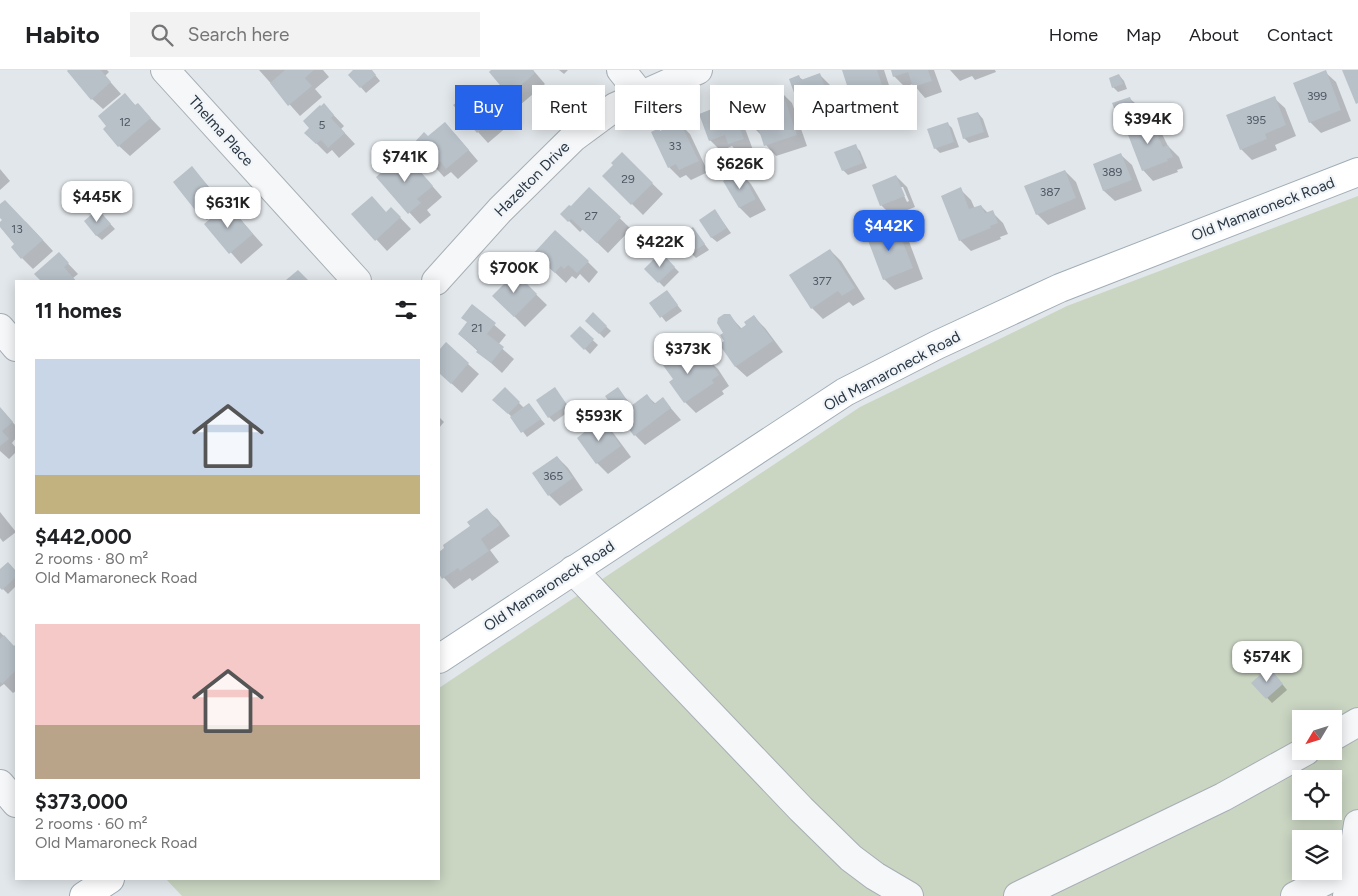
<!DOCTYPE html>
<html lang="en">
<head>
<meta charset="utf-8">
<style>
  :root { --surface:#fff; --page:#f2f2f2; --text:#202124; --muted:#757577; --line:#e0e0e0; --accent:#2563eb }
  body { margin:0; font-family:Figtree,sans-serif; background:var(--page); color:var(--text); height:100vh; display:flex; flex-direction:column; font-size:19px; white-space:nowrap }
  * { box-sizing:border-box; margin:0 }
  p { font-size:16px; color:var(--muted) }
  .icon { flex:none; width:28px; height:28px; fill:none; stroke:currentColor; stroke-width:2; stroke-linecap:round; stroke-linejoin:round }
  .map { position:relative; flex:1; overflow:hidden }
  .sheet { position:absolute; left:15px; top:210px; width:425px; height:600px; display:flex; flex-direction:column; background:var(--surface); border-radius:0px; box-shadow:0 2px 12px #0003 }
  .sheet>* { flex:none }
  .banner { position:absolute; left:455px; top:15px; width:475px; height:45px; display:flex; gap:10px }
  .needle { width:32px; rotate:232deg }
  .buttons { position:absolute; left:1292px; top:640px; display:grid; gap:10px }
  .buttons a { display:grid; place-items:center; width:50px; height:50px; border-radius:0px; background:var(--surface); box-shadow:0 2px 12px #0003; font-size:25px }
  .price { position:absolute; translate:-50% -42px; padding:0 11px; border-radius:10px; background:#fff; color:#222; font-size:16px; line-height:32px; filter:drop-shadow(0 1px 2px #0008) }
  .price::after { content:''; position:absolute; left:50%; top:30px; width:15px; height:11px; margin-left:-8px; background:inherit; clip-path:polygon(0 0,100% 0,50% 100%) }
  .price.current { background:var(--accent); color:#fff }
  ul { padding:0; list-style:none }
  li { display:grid; align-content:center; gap:10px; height:265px; padding:0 20px }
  li span { display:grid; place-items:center; height:155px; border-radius:0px; color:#555 }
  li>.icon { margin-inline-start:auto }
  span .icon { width:90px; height:90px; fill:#fffc; stroke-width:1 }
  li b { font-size:21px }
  h2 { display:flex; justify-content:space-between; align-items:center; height:60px; padding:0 20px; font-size:21px }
  .tag { padding:0 18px; border-radius:0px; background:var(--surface); box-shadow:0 2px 12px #0003; font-size:18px; line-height:45px }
  .tag.current { background:var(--accent); color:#fff }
  header { display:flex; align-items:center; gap:30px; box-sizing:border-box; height:70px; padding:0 25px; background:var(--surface); border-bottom:1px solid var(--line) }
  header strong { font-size:24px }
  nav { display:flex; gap:28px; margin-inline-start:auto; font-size:18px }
  .search { width:350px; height:45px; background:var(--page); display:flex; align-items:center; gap:12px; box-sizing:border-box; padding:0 18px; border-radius:0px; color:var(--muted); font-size:19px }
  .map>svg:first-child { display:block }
</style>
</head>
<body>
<header>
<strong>Habito</strong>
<div class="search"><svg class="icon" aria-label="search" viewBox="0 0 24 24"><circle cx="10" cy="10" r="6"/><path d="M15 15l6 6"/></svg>Search here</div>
<nav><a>Home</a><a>Map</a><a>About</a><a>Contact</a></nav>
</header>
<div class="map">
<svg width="1358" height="826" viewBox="0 0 1358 826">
  <rect width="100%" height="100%" fill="#e2e7eb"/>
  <!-- green -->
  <path fill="#cad5c2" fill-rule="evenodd" d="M1358,126V826H182L166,809H439V618L860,337L1067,236ZM1301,649H1334V681H1301ZM1301,709H1334V741H1301ZM1301,769H1334V801H1301Z"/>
  <!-- shadow -->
  <g fill="#0003" fill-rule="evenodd">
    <path d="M70,0H107L109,2L105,6L121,24L103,39L92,29Z"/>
    <path d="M259,0H323L329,7L315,19L322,27L300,46Z"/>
    <path d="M355,0H371L380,11L366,23L350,5Z"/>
    <path d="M493,0H533L545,14L520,35L510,25Z"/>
    <path d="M559,0H568L564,4Z"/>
    <path d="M845,0H884L898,43L868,53L858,42Z"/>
    <path d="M892,0H934L942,22L925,28L913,14L905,17L894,6Z"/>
    <path d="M950,0H995L996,2L975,10L972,6L960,11Z"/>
    <path d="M1325,2L1336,12L1351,51L1321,63L1310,52Z"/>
    <path d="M819,4L830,15L843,52L821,60L801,38L799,7L803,10Z"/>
    <path d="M1119,5L1124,11L1127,19L1118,22L1113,17Z"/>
    <path d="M781,22L792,33L807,76L776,86L766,75L762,66L754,58Z"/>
    <path d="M125,25L136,36L138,35L161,59L130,86L119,76Z"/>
    <path d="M484,27L508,56L488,73L478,62Z"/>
    <path d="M1129,28L1135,33L1142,52L1150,49L1160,60L1168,76L1179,87L1183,98L1177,100L1178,102L1153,111L1143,100L1126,57L1121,52Z"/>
    <path d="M1274,28L1285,38L1296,66L1275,75L1277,80L1252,90L1241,79Z"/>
    <path d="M730,34L740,45L753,80L740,85L732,76L721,81L710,70Z"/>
    <path d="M324,35L344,56L341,59L355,74L339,88L332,80L327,84L306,63Z"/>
    <path d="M978,43L983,49L989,67L969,73L964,68Z"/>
    <path d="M679,53L690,64L708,102L691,110L686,105L680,108L669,97L658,59L661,62Z"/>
    <path d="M947,53L952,58L959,77L940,83L935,78Z"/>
    <path d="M455,64L478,91L458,109L451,102L444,107L434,96L428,68Z"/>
    <path d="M855,76L860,81L867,98L848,105L843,100Z"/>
    <path d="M404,84L442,127L427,140L431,145L420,154L377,107Z"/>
    <path d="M622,84L663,124L643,145L604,106L615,95Z"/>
    <path d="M1121,85L1132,95L1142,121L1115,131L1104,121L1094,95Z"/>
    <path d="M192,98L218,127L216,129L223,137L207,150L196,139Z"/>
    <path d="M0,99L10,111L0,120Z"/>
    <path d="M1065,101L1076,112L1086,139L1048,155L1037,144Z"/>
    <path d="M740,103L751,114L766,140L750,148L740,138L725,112Z"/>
    <path d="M896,106L907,117L915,137L892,146L881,135ZM900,117H903L909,131L907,132Z"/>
    <path d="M589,119L631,159L608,183L583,159L580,162L562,144L571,138Z"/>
    <path d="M960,119L971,130L975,139L981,136L988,143L992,142L1003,153L1008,164L1000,167L1001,169L971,181L960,170Z"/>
    <path d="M0,136L26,152L53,181L33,199L22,188L16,174L0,155L4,150L0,146Z"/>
    <path d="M391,138L411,159L387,181L353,144L386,143Z"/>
    <path d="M715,141L731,163L717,172L711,167Z"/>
    <path d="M103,146L115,159L102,170L96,165Z"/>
    <path d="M238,147L263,175L241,194L206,154Z"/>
    <path d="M896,155L907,166L923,209L895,220L884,209Z"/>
    <path d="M693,159L709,180L696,188L691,183Z"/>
    <path d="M830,180L841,191L865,229L853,236L849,232L823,249L812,238Z"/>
    <path d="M59,184L78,204L73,208L76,211H42L36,204Z"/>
    <path d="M661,184L679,202L664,217L646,199Z"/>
    <path d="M588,192L598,202L589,213L580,204L576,209L572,206L566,213L546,194Z"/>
    <path d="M513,202L547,235L525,257L494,226L510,210Z"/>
    <path d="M667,222L682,241L666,252L651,233Z"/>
    <path d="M472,236L506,265L498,275L514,289L502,303L459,264L468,253Z"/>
    <path d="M593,244L611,261L604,268L587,251Z"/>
    <path d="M730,246L742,259L754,247L765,258L783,282L747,307L736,297L721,274L725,271V263Z"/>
    <path d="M580,258L598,275L590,284L572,266Z"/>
    <path d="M446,274L479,304L462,323L439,302V281Z"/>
    <path d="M669,280L678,288L682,285L694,297L707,289L718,299L729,316L722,321L724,324L696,343L685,332Z"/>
    <path d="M505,319L524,338L529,335L545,354L527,367L512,347L494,330Z"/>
    <path d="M555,319L571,340L554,352L549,347Z"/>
    <path d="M617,319L633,336L647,326L656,334L663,329L681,350L645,375L635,365Z"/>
    <path d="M0,338L16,356V368L12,373L16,378V382L9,389L0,381Z"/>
    <path d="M439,347L444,352L439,358Z"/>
    <path d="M604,353L614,364L631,387L608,404L597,393L593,361Z"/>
    <path d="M557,387L568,398L583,420L560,436L549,425Z"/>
    <path d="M487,440L498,450L510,466L490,480L499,492L472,511L470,508L454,519L439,502V483L472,457Z"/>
    <path d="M0,442L16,462L3,472L0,468Z"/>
    <path d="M8,493L16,502V516L8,524L0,516V500Z"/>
    <path d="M0,562L14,577L16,575V621L13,623L4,614L0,617Z"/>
    <path d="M1274,604L1287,620L1272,633L1253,613Z"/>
  </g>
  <!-- building -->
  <g fill="#b8c0c8">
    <path d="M68,0H101L111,12L91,30L67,1Z"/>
    <path d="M285,0H314L305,8L312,16L288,36L270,13Z"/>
    <path d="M353,0H372L376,5L360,18L348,5Z"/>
    <path d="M491,0H533L535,3L509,26L489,2Z"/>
    <path d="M842,0H877L888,32L856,43Z"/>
    <path d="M891,0H928L932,11L913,17L908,2L893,7Z"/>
    <path d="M1326,0L1341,40L1309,53L1293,13Z"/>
    <path d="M1342,0H1358V33L1356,34Z"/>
    <path d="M820,3L833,41L809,50L805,37L800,39L789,9L799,5L801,10Z"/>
    <path d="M1119,4L1123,14L1112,18L1109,8Z"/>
    <path d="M473,15L498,44L477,63L453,35L461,29L459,27Z"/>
    <path d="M782,21L797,65L764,76L758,57L753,59L747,40L757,37L755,30Z"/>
    <path d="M125,23L135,35L138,33L151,48L118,77L103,59L106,56L98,46Z"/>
    <path d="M1275,26L1286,55L1265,64L1267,69L1240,80L1226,45Z"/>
    <path d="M1130,27L1137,46L1120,53L1112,33Z"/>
    <path d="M730,32L744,69L728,74L725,65L709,71L699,44Z"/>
    <path d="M324,33L334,45L331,48L345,63L328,78L321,70L316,74L304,63L309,58L303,51L320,35L321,36Z"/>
    <path d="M978,42L984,62L963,69L957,48Z"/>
    <path d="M1150,48L1163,77L1168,75L1173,87L1167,89L1168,91L1142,101L1125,57Z"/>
    <path d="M445,52L469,80L446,99L440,91L433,97L413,74L424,62L428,66Z"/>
    <path d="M680,52L699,91L679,100L676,94L668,98L651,62L659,58L660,61Z"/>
    <path d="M948,52L954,72L934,79L927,59Z"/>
    <path d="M856,74L863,93L842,101L834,82Z"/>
    <path d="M622,82L653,113L631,135L602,106L613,95L611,93Z"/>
    <path d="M404,83L433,116L417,129L421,133L408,144L376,107Z"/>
    <path d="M1121,83L1132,110L1103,121L1093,94Z"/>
    <path d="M192,96L208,116L207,117L213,126L195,140L173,112Z"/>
    <path d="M1065,100L1076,128L1036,145L1024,116Z"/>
    <path d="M741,101L756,129L739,138L723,111Z"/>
    <path d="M896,105L905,126L880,136L872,115Z"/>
    <path d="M589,117L621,147L597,173L571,149L568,152L560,144L569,135L571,136Z"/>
    <path d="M961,117L969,139L981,135L985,143L993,140L998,153L990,156L991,158L959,171L941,126Z"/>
    <path d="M372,126L386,142L391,137L401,147L375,171L351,144Z"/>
    <path d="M5,130L43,170L21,189L11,177L14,174L0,157V152L2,150L0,148V134Z"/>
    <path d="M228,134L253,164L229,184L204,154Z"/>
    <path d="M98,139L111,154L96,166L84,151Z"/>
    <path d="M715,139L727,158L711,168L699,150Z"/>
    <path d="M896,154L913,198L883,210L866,165Z"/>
    <path d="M693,157L705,174L690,184L678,167Z"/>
    <path d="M555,160L589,191L577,203L568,195L564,199L561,196L555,203L533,184Z"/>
    <path d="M830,179L855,218L842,226L838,221L811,239L789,205Z"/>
    <path d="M59,182L69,193L64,197L76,211H41L34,204Z"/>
    <path d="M661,182L675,197L658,213L644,199Z"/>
    <path d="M298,200L309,211H288L286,210Z"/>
    <path d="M513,200L537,224L514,247L492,226L508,210L506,207Z"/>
    <path d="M667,220L678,235L660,248L649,233Z"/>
    <path d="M472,234L496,253L487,264L504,277L491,293L476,282L478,280L458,264L467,252L461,248Z"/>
    <path d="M593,242L607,256L599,264L585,251Z"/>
    <path d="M724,244H730L740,259L746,255L744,252L754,245L773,271L735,297L719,274L724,271L720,265L723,263L717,253L718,248Z"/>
    <path d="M580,256L594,269L584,280L570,266Z"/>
    <path d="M446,272L469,293L451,314L439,303V280Z"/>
    <path d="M670,278L676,288L682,284L692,297L707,287L719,305L712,310L714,313L684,333L669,312L673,309L657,287Z"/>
    <path d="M505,317L520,332L508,344L492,330Z"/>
    <path d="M555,317L567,335L548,348L536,330Z"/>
    <path d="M618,317L631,336L647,324L654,334L663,327L671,338L634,366L605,326Z"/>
    <path d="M529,333L541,349L521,363L510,347Z"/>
    <path d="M0,337L13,352L2,361L9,369L0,376Z"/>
    <path d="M604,352L621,376L596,394L577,368L591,357L593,360Z"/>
    <path d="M557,386L573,408L548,426L532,403Z"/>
    <path d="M487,438L500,455L481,469L489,481L460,501L458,498L442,509L439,504V482L444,478L443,475L470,456L467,452Z"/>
    <path d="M8,492L16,501V507L2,520L0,518V499Z"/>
    <path d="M4,565L14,576L16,574V600L2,614L0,612V569Z"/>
    <path d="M1269,597L1283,614L1266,629L1251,613Z"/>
  </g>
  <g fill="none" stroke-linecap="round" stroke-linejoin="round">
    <defs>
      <g id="minor">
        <path d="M165,0L357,211"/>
        <path d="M621,0L641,25"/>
        <path d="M436,211L500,140L573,68L615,37L698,0"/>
        <path d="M0,258L16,277"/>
        <path d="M573,500L801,739L851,788L875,806L909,826"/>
        <path d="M1334,666L1358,652"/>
        <path d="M0,714L16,733"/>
        <path d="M1018,826L1223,727L1306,681"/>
        <path d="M1295,826L1351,798"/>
        <path d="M1347,826L1358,754"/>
      </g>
      <g id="major">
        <path d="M439,589L845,322L937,275L1060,218L1358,102"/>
        <path d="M84,826L110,809"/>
      </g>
    </defs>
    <!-- minor casing -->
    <use href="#minor" stroke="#a7aeb5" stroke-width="30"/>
    <!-- major casing -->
    <use href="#major" stroke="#a0adb7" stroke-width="30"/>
    <!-- minor -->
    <use href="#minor" stroke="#f5f7f9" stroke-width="28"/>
    <!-- major -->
    <use href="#major" stroke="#fff" stroke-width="28"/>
  </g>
  <g text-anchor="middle" stroke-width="4.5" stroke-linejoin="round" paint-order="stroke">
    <!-- number labels -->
    <g font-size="12" fill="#4d5864">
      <text x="1317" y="30">399</text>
      <text x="1256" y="54">395</text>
      <text x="125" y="56">12</text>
      <text x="322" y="59">5</text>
      <text x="675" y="80">33</text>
      <text x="1112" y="106">389</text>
      <text x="628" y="113">29</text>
      <text x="1050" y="126">387</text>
      <text x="591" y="150">27</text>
      <text x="17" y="163">13</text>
      <text x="822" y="215">377</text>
      <text x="477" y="262">21</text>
      <text x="553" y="410">365</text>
    </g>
    <!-- street labels -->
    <g font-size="15" fill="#293643" stroke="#f1f5f8">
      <text transform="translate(221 61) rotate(48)" y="5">Thelma Place</text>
      <text transform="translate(532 109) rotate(-45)" y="5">Hazelton Drive</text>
      <text transform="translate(1263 139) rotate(-21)" y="5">Old Mamaroneck Road</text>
      <text transform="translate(892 301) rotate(-28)" y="5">Old Mamaroneck Road</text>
      <text transform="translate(549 516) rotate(-33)" y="5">Old Mamaroneck Road</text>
    </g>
  </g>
</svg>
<div class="buttons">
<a><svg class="needle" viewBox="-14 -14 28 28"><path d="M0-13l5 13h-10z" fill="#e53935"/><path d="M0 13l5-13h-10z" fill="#757577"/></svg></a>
<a><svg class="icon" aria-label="locate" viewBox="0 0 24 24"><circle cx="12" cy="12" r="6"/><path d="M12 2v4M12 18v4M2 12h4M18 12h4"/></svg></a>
<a><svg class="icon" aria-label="layers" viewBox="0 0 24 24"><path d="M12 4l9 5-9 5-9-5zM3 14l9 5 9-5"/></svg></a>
</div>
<b class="price" style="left:1148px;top:75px">$394K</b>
<b class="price" style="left:405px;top:113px">$741K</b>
<b class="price" style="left:740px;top:120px">$626K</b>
<b class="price" style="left:97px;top:153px">$445K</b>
<b class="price" style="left:228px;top:159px">$631K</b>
<b class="price current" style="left:889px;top:182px">$442K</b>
<b class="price" style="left:660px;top:198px">$422K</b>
<b class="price" style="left:514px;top:224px">$700K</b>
<b class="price" style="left:688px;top:305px">$373K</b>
<b class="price" style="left:599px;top:372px">$593K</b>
<b class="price" style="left:1267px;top:613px">$574K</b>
<div class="banner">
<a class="tag current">Buy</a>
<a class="tag">Rent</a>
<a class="tag">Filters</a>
<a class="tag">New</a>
<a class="tag">Apartment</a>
</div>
<section class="sheet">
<h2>11 homes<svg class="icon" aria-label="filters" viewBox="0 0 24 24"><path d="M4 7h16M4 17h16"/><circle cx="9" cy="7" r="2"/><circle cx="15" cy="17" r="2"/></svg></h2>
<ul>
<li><span style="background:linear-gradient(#c9d6e8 75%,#c2b280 0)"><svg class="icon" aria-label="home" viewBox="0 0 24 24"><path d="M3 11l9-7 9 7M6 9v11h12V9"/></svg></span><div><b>$442,000</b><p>2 rooms · 80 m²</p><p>Old Mamaroneck Road</p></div></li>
<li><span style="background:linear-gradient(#f6c9c9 65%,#b9a48a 0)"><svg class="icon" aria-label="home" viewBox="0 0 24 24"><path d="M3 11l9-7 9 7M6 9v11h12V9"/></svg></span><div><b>$373,000</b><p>2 rooms · 60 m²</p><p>Old Mamaroneck Road</p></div></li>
</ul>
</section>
</div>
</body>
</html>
